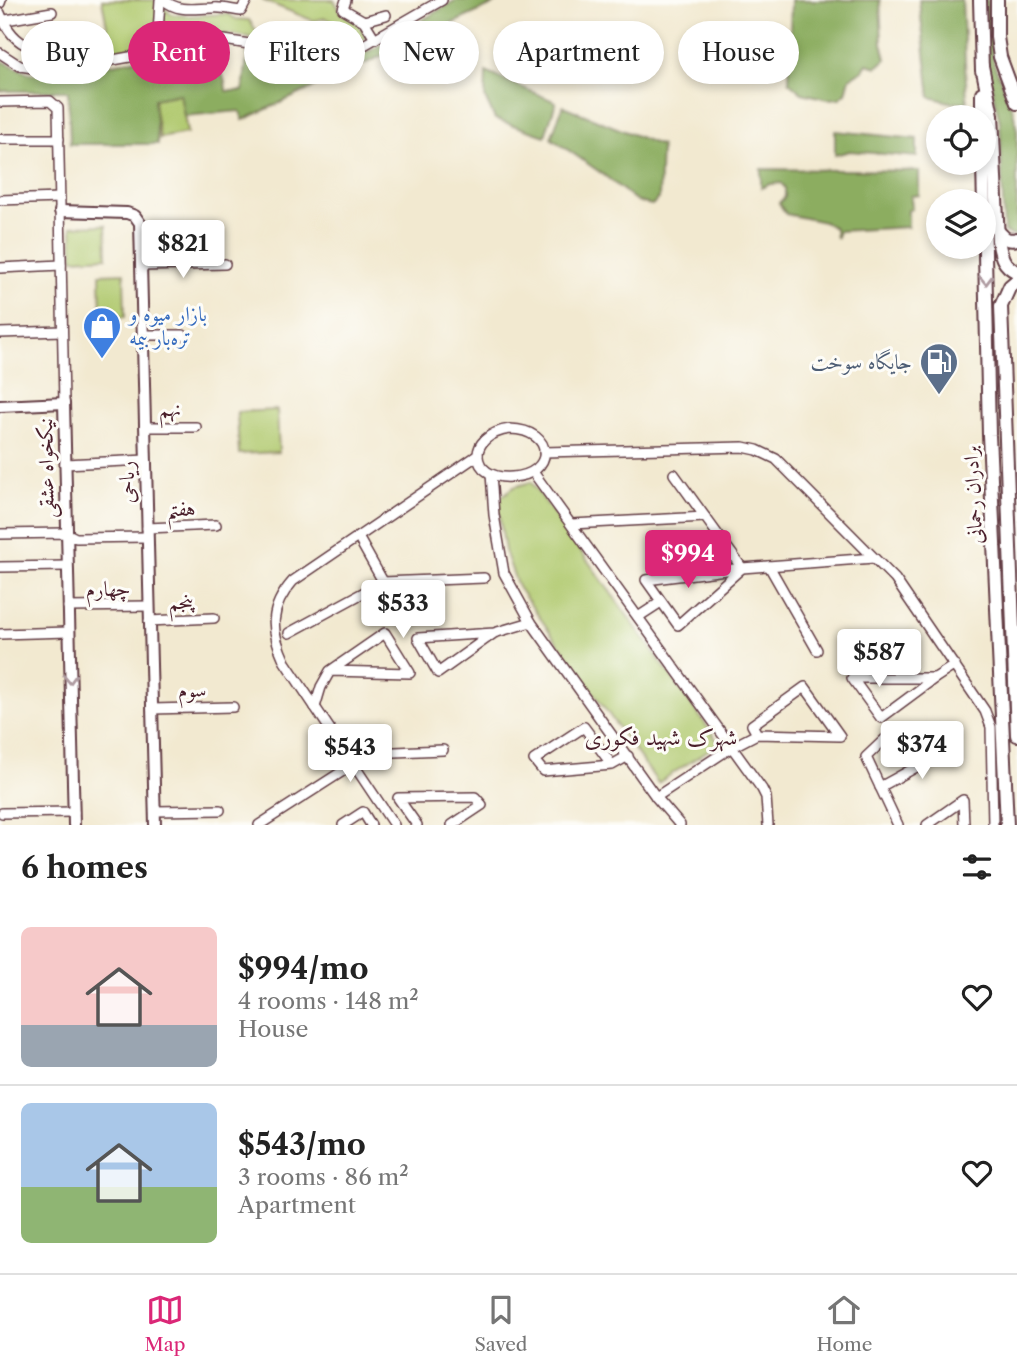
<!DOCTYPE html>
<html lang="en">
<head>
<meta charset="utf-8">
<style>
  :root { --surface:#fff; --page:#f2f2f2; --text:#222; --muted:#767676; --line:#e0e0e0; --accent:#db2777 }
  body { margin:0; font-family:"Libre Caslon Text",Amiri,serif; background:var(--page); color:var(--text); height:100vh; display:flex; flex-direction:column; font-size:26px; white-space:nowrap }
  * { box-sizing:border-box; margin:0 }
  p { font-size:23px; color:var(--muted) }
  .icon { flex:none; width:38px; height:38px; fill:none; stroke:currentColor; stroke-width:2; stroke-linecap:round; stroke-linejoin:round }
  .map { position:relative; height:825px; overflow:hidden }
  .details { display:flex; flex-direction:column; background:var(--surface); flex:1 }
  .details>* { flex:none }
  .guide { position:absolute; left:21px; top:21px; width:976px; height:63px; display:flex; gap:14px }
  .buttons { position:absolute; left:926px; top:105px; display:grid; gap:14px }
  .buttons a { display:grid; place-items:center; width:70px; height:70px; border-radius:50%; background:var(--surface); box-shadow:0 4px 10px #0003; font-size:35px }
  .price { position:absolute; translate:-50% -60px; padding:0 16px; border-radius:7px; background:#fff; color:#222; font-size:23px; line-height:46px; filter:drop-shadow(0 2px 4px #0008) }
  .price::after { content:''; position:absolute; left:50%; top:42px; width:21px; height:16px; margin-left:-10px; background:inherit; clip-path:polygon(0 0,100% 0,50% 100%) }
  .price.current { background:var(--accent); color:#fff }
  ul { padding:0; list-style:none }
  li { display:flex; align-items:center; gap:21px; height:175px; padding:0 21px }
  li+li { border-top:2px solid var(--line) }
  li span { display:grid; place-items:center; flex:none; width:196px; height:140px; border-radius:10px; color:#555 }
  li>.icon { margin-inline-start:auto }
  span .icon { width:84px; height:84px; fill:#fffc; stroke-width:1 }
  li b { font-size:30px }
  h2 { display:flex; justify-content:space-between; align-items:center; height:84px; padding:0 21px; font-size:30px }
  .pill { padding:0 24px; border-radius:32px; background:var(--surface); box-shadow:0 4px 10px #0003; font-size:24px; line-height:63px }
  .pill.current { background:var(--accent); color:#fff }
  .dock { display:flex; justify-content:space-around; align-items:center; height:98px; border-top:2px solid var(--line); background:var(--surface); font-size:19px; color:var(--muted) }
  .dock a { display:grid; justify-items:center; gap:4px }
  .dock .current { color:var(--accent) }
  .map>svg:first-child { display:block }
</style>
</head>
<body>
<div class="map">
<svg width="1017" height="825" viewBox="0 0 1017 825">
  <rect width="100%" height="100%" fill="#fdfcf7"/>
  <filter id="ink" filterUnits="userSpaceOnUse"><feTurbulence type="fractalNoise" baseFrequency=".0143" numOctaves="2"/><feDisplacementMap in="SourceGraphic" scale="14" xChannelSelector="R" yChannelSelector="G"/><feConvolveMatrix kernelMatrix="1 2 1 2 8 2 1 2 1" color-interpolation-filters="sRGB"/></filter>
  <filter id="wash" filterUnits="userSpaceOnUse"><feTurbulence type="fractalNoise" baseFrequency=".00686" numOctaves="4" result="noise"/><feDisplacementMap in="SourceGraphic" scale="28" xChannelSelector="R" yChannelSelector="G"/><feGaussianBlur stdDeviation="1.57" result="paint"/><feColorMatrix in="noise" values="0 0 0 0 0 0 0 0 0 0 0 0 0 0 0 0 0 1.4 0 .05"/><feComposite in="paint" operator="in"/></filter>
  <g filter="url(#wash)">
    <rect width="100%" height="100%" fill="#f2e9d0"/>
    <!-- green -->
    <g fill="#b0c96e" stroke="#7d744c" stroke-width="2">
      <path d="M102,0H154L171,14L186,16L228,14L236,19L249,20L259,35L289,37L302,42L318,38L338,44L345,38L349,28L325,18L314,21L262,0H334L341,12L358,23L367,37C357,42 344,51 332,52C297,54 263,37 228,34L102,57L100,50L111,48Z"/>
      <path d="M181,94L187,133L160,138L153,99Z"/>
      <path d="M106,225L107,257L73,259L72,226Z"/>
      <path d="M124,273L125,317L101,319L100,274Z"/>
      <path d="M277,410L279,452L239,454L237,412Z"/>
      <path d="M531,482L719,743L658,783L518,587L505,551L497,500L514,487Z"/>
    </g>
    <!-- forest -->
    <g fill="#8cad61" stroke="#6b6646" stroke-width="2">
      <path d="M456,0H503L243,120L240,111L184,116L180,94L154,99L158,144H70L68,91H0V60L28,73L51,76L163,54L190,52L210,55C220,67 225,76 226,91H243L248,49L328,65L372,50Z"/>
      <path d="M791,0H880L882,43L886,59L877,67L867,64L863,70L850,78L846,93L840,98L828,99L802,93L789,82Z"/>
      <path d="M919,0H962L967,102L953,103L930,97Z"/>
      <path d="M984,0H988L994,64L1013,110L1017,131V233L1014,236L1004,232L1000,122L986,62Z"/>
      <path d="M486,72L556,102L545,136L495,119L485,98Z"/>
      <path d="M563,106L661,146L659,198L652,205L638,202L604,175L551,138Z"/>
      <path d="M835,131L917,139V157L850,151L835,155Z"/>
      <path d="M761,169L919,171V195L911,196L912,209L908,210V227L839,231L836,239L835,228L824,222L786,214L779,203L785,197V188L781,183L770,184L761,188Z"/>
    </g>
  </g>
  <g filter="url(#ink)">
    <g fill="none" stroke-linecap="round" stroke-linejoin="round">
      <defs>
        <g id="minor">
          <path d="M164,0C179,13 195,8 213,8C222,7 232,10 241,11L247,0"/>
          <path d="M346,0L343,9L364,21L375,39"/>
          <path d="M0,3L1,0"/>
          <path d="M0,13C15,52 40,52 77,49L81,66"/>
          <path d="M0,21L52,12"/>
          <path d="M364,21L386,15"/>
          <path d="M157,51L160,0"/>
          <path d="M0,53L20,66L52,71L224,40L330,57L357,49L442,0"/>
          <path d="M0,102L50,101L58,108L64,403"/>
          <path d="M0,139H59"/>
          <path d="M0,200L60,198"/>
          <path d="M141,266L225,264"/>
          <path d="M0,268L61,265"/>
          <path d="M0,333L62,331"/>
          <path d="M143,335H183"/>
          <path d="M145,427H196"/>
          <path d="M510,429C556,430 555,475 512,477C469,480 465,435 510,429Z"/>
          <path d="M544,452L743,447L757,450L776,459L895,579L985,711L991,727L993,825"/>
          <path d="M65,464L146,460"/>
          <path d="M533,472L762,789L766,797L768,825"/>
          <path d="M491,474L494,515L504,573L531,622L656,797L680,825"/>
          <path d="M674,474L742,568L874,558"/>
          <path d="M572,524L705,517"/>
          <path d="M147,528L216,525"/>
          <path d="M0,534L66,533L76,538L147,537"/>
          <path d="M358,537L399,610"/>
          <path d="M769,566L817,650"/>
          <path d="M0,567L67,566"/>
          <path d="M742,568L678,625L646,580Z"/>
          <path d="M68,607L149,606"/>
          <path d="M638,617L661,602"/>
          <path d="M149,621L214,618"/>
          <path d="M289,633L383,582L484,578"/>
          <path d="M494,633L438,673L418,638L494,633L531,622"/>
          <path d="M0,634L69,632"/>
          <path d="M852,678H935L881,718Z"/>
          <path d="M935,678L955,665"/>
          <path d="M315,707L321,687L330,671L385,633L410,673L330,671"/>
          <path d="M152,709L233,707"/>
          <path d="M885,739L866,757L898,825"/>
          <path d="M612,765L584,727L534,760L543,771L612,765L628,756"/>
          <path d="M880,787L949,749"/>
          <path d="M656,797L732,747L757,734L840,736L805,687L752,725L757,734"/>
          <path d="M155,811L220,810"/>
          <path d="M2,813L74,812"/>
          <path d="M259,825L371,753L443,750"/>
          <path d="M343,825L363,812L371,825"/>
          <path d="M394,825L285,662C270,630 269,608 293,581L478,455"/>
          <path d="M417,825L398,798L475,797L482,805L452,825"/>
          <path d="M927,825L963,800L964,825"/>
        </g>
        <g id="tertiary">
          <path d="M60,211L127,213L135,216L140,223L155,825"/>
          <path d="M0,406L64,403L74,825"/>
        </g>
        <g id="secondary">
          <path d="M980,0L982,71"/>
          <path d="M997,0V37L1000,57L1017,103"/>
          <path d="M982,66L992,115L998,240C1001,255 1002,265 1017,272"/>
          <path d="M982,93V117"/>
          <path d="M983,163L989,435L1007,825"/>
          <path d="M997,230C1003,237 1007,242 1017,239"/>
          <path d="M1017,280L1010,286L1001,306L1017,735"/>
        </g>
      </defs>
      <!-- minor casing -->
      <use href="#minor" stroke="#633d44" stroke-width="12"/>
      <!-- tertiary casing -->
      <use href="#tertiary" stroke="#633d44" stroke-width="14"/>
      <!-- secondary casing -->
      <use href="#secondary" stroke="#633d44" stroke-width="16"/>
      <!-- minor -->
      <use href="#minor" stroke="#fff" stroke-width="9"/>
      <!-- tertiary -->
      <use href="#tertiary" stroke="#fff" stroke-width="10"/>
      <!-- secondary -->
      <use href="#secondary" stroke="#fff" stroke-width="12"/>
    </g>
    <!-- one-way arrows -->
    <defs><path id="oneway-chevron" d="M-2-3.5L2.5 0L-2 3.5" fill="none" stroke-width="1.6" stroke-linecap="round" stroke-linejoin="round" transform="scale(1.75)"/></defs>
    <g stroke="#ae9aa0">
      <use href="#oneway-chevron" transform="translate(986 280) rotate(89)"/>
      <use href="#oneway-chevron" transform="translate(70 679) rotate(88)"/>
    </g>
  </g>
  <!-- icons -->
  <defs>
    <symbol id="shop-pin" viewBox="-11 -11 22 30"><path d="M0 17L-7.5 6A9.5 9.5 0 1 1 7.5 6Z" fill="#3f7fe0" stroke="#fdfcf7"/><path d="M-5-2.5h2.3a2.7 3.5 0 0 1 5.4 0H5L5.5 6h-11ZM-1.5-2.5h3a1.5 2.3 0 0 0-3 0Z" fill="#fff"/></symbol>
    <symbol id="fuel-pin" viewBox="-11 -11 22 30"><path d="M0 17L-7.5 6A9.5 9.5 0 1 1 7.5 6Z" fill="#5c6f8a" stroke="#fdfcf7"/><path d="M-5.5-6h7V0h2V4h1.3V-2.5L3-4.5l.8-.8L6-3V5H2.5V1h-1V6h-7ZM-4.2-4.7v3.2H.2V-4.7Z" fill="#fff"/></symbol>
  </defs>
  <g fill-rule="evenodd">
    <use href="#shop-pin" x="80" y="304" width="44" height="60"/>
    <use href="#fuel-pin" x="917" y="340" width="44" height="60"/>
  </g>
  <g text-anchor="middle" stroke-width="6" stroke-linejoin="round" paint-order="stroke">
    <!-- shop labels -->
    <g font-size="21" fill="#366cbe" stroke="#fdfcf7" text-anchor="start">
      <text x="129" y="321">بازار میوه و<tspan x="129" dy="24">تره‌بار بیمه</tspan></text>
    </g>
    <!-- service labels -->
    <g font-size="21" fill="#4e5e75" stroke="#fdfcf7" text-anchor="end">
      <text x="912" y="369">جایگاه سوخت</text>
    </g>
    <!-- street labels -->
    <g font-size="21" fill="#4a1f2b" stroke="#fdfcf7">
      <text x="170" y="416">نهم</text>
      <text transform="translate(46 468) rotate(-91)" y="7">نیکخواه عشقی</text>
      <text transform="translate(127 482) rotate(-91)" y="7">ریاحی</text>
      <text transform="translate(973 495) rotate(-93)" y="7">برادران رحمانی</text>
      <text transform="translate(181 509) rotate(-2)" y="7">هفتم</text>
      <text transform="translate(108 589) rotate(-1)" y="7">چهارم</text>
      <text transform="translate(181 602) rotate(-2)" y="7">پنجم</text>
      <text transform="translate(192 690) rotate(-2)" y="7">سوم</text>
    </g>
    <!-- neighbourhood labels -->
    <g font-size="23" fill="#4a1f2b" stroke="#fdfcf7">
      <text x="661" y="745">شهرک شهید فکوری</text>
    </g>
  </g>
</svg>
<div class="buttons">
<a><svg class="icon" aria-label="locate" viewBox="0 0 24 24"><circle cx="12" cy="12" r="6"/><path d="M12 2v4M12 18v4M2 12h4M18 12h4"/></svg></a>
<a><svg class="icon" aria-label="layers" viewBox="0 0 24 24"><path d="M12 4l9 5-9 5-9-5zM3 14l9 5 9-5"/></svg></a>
</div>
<b class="price" style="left:183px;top:280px">$821</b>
<b class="price current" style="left:688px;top:590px">$994</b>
<b class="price" style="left:403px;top:640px">$533</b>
<b class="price" style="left:879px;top:689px">$587</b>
<b class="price" style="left:922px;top:781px">$374</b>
<b class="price" style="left:350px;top:784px">$543</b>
<div class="guide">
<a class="pill">Buy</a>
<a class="pill current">Rent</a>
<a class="pill">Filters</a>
<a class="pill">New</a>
<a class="pill">Apartment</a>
<a class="pill">House</a>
</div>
</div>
<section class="details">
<h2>6 homes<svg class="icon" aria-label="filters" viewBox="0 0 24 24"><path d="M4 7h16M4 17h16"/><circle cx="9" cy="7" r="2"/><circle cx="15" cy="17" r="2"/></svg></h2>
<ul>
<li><span style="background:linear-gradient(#f6c9c9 70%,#9aa5b1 0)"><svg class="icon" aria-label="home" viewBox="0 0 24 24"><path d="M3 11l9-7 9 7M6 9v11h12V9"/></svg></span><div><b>$994/mo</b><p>4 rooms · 148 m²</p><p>House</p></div><svg class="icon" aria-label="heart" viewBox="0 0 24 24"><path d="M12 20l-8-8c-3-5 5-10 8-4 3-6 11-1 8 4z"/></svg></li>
<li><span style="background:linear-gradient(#a9c7e8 60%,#8fb573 0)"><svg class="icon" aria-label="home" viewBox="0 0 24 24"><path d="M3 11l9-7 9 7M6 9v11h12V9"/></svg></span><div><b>$543/mo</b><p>3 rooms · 86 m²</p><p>Apartment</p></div><svg class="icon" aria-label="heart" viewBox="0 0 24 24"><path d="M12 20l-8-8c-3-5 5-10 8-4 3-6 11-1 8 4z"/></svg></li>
</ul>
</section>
<nav class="dock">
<a class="current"><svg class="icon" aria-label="map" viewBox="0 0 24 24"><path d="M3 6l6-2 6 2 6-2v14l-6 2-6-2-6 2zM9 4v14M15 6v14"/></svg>Map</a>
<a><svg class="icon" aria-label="saved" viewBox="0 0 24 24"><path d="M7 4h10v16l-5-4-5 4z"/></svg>Saved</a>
<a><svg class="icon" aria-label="home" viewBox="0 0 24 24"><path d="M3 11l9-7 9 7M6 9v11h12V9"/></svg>Home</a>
</nav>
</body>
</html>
